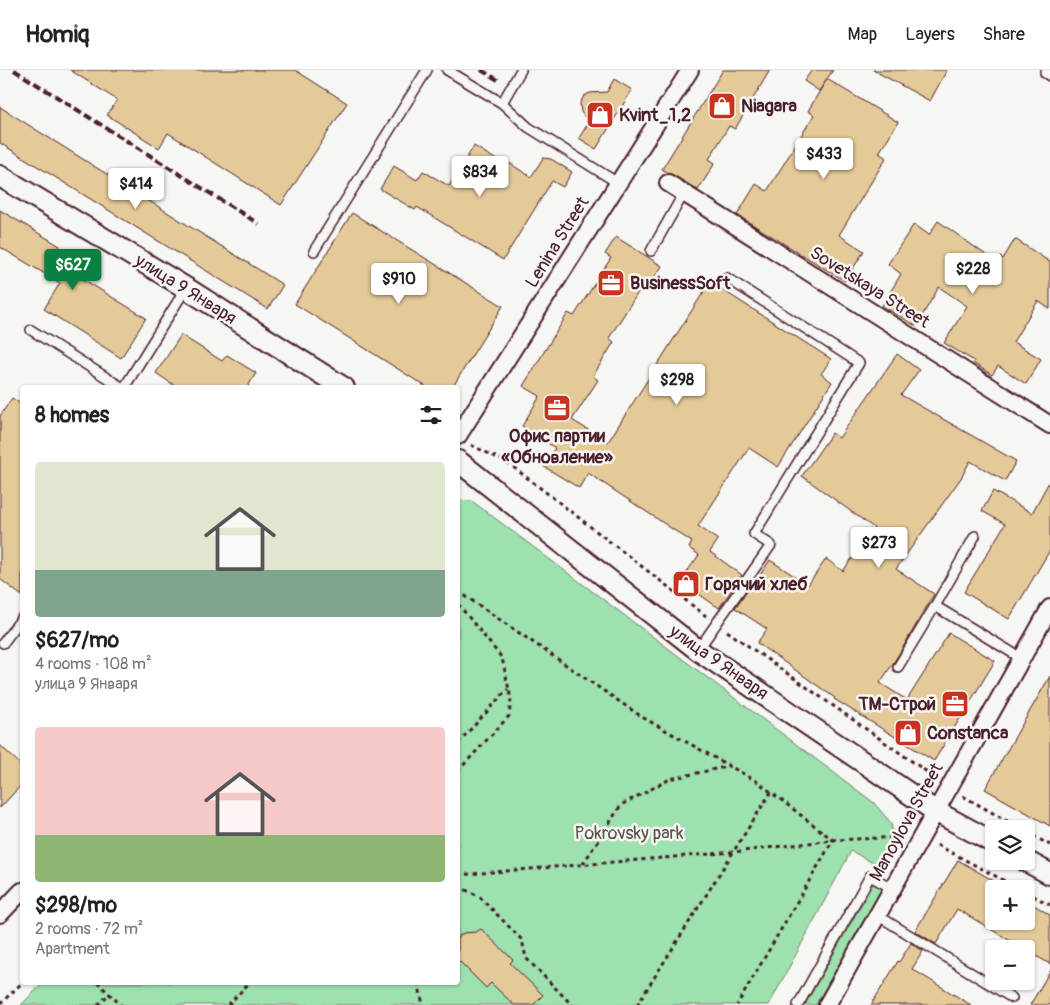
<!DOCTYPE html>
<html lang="en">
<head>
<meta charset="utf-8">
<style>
  :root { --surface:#fff; --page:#f6f6f6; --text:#222; --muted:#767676; --line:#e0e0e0; --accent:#0b8043 }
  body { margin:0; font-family:Pangolin,sans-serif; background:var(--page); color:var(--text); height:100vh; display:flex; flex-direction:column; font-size:19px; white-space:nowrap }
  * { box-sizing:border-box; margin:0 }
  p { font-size:16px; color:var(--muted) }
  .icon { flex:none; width:28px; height:28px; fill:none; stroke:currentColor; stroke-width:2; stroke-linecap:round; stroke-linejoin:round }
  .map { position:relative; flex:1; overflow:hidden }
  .details { position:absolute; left:20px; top:315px; width:440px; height:600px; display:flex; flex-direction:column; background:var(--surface); border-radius:5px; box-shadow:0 1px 4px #0004 }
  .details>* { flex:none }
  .buttons { position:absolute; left:985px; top:750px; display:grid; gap:10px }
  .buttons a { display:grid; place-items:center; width:50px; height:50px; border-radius:5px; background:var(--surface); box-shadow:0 1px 4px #0004; font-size:25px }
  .price { position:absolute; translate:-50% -42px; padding:0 11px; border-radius:5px; background:#fff; color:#222; font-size:16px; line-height:32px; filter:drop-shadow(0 1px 2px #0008) }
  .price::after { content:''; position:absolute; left:50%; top:30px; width:15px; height:11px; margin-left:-8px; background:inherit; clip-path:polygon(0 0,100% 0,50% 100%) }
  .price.current { background:var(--accent); color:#fff }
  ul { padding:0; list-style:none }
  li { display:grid; align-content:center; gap:10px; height:265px; padding:0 15px }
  li span { display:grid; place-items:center; height:155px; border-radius:5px; color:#555 }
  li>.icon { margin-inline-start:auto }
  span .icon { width:90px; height:90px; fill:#fffc; stroke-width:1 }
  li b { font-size:21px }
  h2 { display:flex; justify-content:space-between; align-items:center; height:60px; padding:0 15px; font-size:21px }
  header { display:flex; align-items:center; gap:30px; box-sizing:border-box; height:70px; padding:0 25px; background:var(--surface); border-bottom:1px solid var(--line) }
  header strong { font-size:24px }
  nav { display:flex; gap:28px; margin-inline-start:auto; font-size:18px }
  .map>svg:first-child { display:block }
</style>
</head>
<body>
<header>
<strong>Homiq</strong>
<nav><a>Map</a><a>Layers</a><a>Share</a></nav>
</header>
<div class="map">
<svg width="1050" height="935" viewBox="0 0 1050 935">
  <rect width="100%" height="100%" fill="#f6f6f2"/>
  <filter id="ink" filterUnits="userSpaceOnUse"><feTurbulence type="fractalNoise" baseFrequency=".02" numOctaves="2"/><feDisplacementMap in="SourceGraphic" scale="10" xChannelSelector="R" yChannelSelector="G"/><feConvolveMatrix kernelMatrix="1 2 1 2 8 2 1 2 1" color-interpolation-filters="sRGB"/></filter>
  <g filter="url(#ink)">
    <!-- green -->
    <g fill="#9ce1ae" stroke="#73806c">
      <path d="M458,430L472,431L873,732L891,753L894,773L882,798L851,781L769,935H21L43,913L458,912Z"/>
      <path d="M873,814L882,818L816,935H805Z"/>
    </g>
    <!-- building -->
    <g fill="#e4c999" stroke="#4a1f2b">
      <path d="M70,0H295L347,33L281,135L168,63L159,78L107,45L117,30Z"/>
      <path d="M723,0H770L735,59L729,56L709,89L715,93L698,120L673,105L668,103L662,99Z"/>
      <path d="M812,0H833L819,21L804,11Z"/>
      <path d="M873,0H947L930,31Z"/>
      <path d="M614,9L632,20L596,79L579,68L589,52L581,42L580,33L584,26L590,23L607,22Z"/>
      <path d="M827,9L898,52L879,83L886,88L839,165L864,181L845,211L737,145L756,114L767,121L814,45L808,41Z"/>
      <path d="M0,37L283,215L268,239L0,73Z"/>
      <path d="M474,76L500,92L503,89L531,107L543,88L551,89L572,102L563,117L552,111L503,190L417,137L415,140L380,119L394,96L417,110L423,101L449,116Z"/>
      <path d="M0,140L60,176L52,190L146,248L121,288L44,239L60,213L0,177Z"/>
      <path d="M352,143L503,236L452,318H428L295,234Z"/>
      <path d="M938,151L996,192L1000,187L1003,189L1015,169L1050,192V239L1038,231L1013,272L1041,289L1026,314L998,296L992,305L973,293L974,291L944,273L967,236L939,217L916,256L882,236L901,204L888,194L914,154L929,165Z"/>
      <path d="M616,167L662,196L651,213L646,210L609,268L614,272L593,306L598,310L572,350L608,372L710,212L831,289L821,304L832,312L778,397L749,378L698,456L718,470L710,482L742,505L719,538L680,511L699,485L689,478L692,472L588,403L579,418L543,396L555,378L522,356L540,326L523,316L568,243L574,246L611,188L605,184Z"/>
      <path d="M181,265L222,291L227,285L256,303L247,318H178L156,303Z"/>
      <path d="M897,284L919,300L901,325L1016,391L1005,411L970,391L961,408L896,499L934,524L899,584L880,613L907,630L949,563L995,591L934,691L834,629L835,628L757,573L767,559L735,538L753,512L754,514L770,490L808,515L826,489L843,501L874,458L802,406L832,363L839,368Z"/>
      <path d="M12,328L22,335V526L0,509V346Z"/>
      <path d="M1050,410V480L1009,549L964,522L1005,454L982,441L993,421L1032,443Z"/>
      <path d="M1050,606V756L985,719Z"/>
      <path d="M0,675L22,696V714L0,738Z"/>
      <path d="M958,790L994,811V851H1026V830L1050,845V894L1026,880V879H1024L957,839L936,874L915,861Z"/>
      <path d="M481,859L513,890L510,893L543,925L533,935H514L491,913L486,918L458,890V870L460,865L464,863L476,862Z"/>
      <path d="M911,873L923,881L912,899L971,935H871L898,891L899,892Z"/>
      <path d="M1050,901V935H1030Z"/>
    </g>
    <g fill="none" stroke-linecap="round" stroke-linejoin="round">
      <defs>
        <g id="service">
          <path d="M447,0L502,33L521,0"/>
          <path d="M1047,0L1045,3L1050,6"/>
          <path d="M502,33L528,57L618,113"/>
          <path d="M314,181L427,0"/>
          <path d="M651,181L684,123"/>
          <path d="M31,260L123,318"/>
          <path d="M124,318L186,218"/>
          <path d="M935,536L975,466"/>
          <path d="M3,573L22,548"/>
          <path d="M698,580L771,475L754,464L859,293L727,208"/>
          <path d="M898,597L935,536L1021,588"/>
          <path d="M877,845L1012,928"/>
          <path d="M798,935L870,806L892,818"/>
        </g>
        <g id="minor">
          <path d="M668,113L1050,355"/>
          <path d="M458,366L690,0"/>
          <path d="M0,844L22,821"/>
          <path d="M827,935L1050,538"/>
        </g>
        <g id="tertiary">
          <path d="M0,106L186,218L344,318"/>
          <path d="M458,391L698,580L935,741L994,773"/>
          <path d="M1026,791L1050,804"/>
        </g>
      </defs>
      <!-- service casing -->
      <use href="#service" stroke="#4a1f2b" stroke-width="12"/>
      <!-- minor casing -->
      <use href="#minor" stroke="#4a1f2b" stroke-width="20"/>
      <!-- tertiary casing -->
      <use href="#tertiary" stroke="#4a1f2b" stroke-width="24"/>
      <!-- path -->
      <g stroke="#4a1f2b" stroke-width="3" stroke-dasharray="4 4" stroke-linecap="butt">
        <path d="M471,375L508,393L706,546"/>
        <path d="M458,521L642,647L758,712L833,770L737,935"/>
        <path d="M458,534L502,588L511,629L509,646L458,701"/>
        <path d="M727,561L937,709"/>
        <path d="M458,673L508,619"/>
        <path d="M963,726L1021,759"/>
        <path d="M1026,762L1050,775"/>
        <path d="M937,775L1020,819"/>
        <path d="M583,794L621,735L670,709L729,696"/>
        <path d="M458,805L734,782L833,770L903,767"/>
        <path d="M458,816L480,827L522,870L526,888L572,935"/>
        <path d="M1026,822L1050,835"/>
        <path d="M97,912L121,935"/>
        <path d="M418,912L423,935"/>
        <path d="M0,934L23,912"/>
        <path d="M98,935L109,924"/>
        <path d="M228,935L250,912"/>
        <path d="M637,935L771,722"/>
      </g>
      <!-- service -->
      <use href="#service" stroke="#f6f6f2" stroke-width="9"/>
      <!-- minor -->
      <use href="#minor" stroke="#f6f6f2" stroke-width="16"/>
      <!-- tertiary -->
      <use href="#tertiary" stroke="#f6f6f2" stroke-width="20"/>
      <!-- rail -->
      <g stroke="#4a1f2b" stroke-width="4" stroke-dasharray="8 4" stroke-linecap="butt">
        <path d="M14,0L259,154"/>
        <path d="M481,0L498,10"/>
      </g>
    </g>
  </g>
  <!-- icons -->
  <defs>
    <symbol id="shop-square" viewBox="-11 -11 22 22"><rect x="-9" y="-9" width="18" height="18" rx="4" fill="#c8321e" stroke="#f6f6f2"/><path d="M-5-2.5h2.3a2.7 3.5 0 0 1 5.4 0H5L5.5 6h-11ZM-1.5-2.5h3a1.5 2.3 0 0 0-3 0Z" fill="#fff"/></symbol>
    <symbol id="office-square" viewBox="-11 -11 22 22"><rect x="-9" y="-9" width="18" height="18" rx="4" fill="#c8321e" stroke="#f6f6f2"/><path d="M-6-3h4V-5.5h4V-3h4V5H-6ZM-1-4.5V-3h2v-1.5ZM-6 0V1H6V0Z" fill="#fff"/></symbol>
  </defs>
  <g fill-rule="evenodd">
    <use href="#shop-square" x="706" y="20" width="32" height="32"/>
    <use href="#shop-square" x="584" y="29" width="32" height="32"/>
    <use href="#office-square" x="595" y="197" width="32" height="32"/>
    <use href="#office-square" x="541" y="322" width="32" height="32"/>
    <use href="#shop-square" x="670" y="498" width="32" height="32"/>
    <use href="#office-square" x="939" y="618" width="32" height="32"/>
    <use href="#shop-square" x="892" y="647" width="32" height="32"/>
  </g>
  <g text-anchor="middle" stroke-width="5" stroke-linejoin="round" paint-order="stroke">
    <!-- poi labels -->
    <g font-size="18" font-weight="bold" fill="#4a1f2b" stroke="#f6f6f2" text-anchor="start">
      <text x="741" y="42">Niagara</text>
      <text x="619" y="51">Kvint_1,2</text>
      <text x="630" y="219">BusinessSoft</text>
      <text x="557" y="372" text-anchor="middle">Офис партии<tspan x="557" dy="21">«Обновление»</tspan></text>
      <text x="705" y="520">Горячий хлеб</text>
      <text x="936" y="640" text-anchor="end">ТМ-Строй</text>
      <text x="927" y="669">Constanca</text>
    </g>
    <!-- street labels -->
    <g font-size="18" fill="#4a1f2b" stroke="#f6f6f2">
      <text transform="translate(557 172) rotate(-58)" y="6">Lenina Street</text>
      <text transform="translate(870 217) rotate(32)" y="6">Sovetskaya Street</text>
      <text transform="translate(186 219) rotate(32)" y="6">улица 9 Января</text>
      <text transform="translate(719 592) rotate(35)" y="6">улица 9 Января</text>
      <text transform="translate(906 752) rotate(-61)" y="6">Manoylova Street</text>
    </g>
    <!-- park labels -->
    <g font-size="18" fill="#5e504c" stroke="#f6f6f2">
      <text x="629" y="769">Pokrovsky park</text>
    </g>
  </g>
</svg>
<div class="buttons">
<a><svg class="icon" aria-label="layers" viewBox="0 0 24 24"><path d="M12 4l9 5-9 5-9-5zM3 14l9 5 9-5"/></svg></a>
<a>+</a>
<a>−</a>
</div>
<b class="price" style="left:824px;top:110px">$433</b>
<b class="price" style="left:480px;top:128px">$834</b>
<b class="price" style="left:136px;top:140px">$414</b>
<b class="price current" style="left:73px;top:221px">$627</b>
<b class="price" style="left:973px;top:225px">$228</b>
<b class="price" style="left:399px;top:235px">$910</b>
<b class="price" style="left:677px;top:336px">$298</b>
<b class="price" style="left:879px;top:499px">$273</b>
<section class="details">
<h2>8 homes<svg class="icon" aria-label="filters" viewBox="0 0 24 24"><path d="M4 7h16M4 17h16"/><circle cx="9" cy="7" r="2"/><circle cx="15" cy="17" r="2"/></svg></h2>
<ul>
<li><span style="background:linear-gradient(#dfe7d0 70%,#7fa58c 0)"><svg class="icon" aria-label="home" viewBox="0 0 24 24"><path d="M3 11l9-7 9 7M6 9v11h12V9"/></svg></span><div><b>$627/mo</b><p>4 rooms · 108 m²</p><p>улица 9 Января</p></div></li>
<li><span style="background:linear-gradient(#f6c9c9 70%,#8fb573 0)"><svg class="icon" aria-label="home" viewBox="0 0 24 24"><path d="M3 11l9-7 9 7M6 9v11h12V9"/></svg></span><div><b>$298/mo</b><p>2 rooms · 72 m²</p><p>Apartment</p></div></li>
</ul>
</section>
</div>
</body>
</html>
